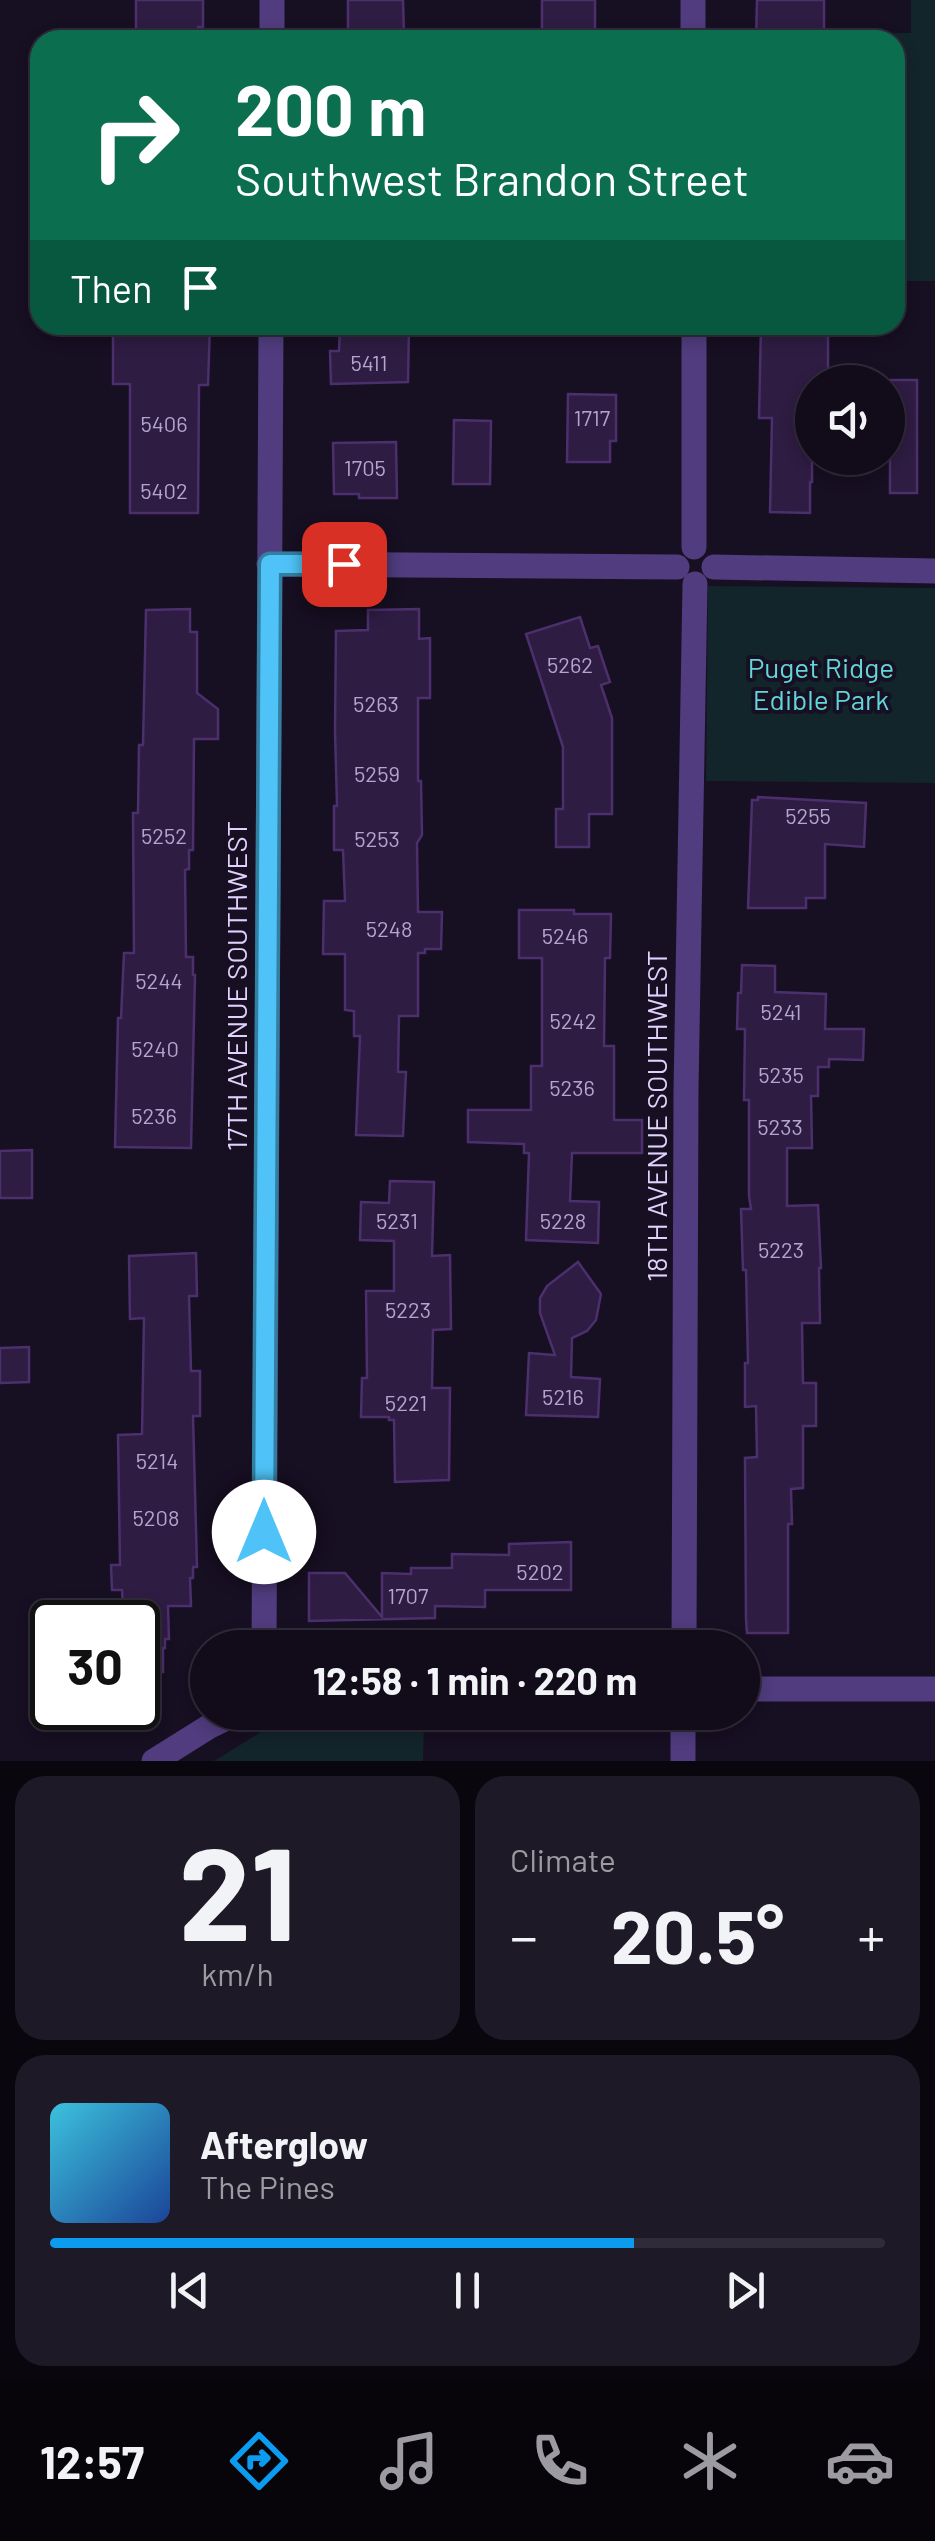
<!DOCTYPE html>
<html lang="en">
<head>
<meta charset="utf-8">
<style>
	body { margin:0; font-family:Barlow,sans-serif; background:#1e1927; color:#f1f3f6; height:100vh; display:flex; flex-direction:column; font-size:38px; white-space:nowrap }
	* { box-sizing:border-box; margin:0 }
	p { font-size:32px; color:#9c9ba2 }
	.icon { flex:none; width:55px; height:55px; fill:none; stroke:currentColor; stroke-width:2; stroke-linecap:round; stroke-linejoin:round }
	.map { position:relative; height:1761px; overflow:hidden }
	.panel { display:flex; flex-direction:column; gap:15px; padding:15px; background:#09060e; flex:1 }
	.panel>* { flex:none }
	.guide { position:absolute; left:30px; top:30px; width:875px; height:305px; border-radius:30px; box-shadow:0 5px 15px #0003,0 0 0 2px #302b39; background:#0b6e4f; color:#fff; overflow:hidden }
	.fabs { position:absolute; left:795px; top:365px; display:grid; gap:20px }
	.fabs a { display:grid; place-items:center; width:110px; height:110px; border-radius:50%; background:#110b1a; box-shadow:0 5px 15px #0003,0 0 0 2px #302b39; font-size:50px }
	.speed { position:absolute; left:30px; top:1600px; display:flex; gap:20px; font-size:50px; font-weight:700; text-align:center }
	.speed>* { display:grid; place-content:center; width:130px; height:130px; border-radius:50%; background:#110b1a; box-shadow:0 5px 15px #0003,0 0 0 2px #302b39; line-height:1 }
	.speed .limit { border:5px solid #111; border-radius:15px; background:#fff; color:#111 }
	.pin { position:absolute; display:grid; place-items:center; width:85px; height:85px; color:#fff; margin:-42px; border-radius:20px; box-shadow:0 5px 15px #0006 }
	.me { position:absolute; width:110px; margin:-55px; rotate:0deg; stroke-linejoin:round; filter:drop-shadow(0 0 8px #0008) }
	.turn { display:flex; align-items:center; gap:35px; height:210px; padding:0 40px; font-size:45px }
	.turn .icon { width:130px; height:130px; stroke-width:2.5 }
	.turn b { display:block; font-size:70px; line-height:85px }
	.then { display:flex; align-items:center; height:95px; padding:0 40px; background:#0003; gap:20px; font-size:38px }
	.big { font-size:75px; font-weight:700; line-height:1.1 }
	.panel .widget { flex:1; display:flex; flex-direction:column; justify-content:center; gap:15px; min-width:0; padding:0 35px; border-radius:30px; background:#1e1927 }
	.panel .dial { align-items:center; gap:0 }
	.dial b { font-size:130px; line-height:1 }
	.song { display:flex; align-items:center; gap:30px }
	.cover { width:120px; height:120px; border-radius:15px; background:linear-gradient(135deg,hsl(190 70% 55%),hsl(220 70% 35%)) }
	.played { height:10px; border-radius:5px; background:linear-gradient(90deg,#0b9bef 70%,#302b39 70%) }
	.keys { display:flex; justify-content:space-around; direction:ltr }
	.heat { display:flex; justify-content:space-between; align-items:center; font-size:55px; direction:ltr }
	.panel .tiles { flex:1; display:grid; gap:15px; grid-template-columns:1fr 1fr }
	.widget:last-child { grid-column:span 2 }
	.trip { position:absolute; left:190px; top:1630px; width:570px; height:100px; border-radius:50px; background:#110b1a; box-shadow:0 5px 15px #0003,0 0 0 2px #302b39; font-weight:700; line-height:100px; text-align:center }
	.menu { display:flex; height:160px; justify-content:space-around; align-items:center; background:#07040a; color:#9c9ba2 }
	.menu .icon { width:70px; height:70px }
	.menu .on { color:#0b9bef }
	.menu b { font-size:45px; color:#f1f3f6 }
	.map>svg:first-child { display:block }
	.green { fill:#12252b }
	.building { fill:#2e1c42; stroke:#4c2f6d; stroke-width:2.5 }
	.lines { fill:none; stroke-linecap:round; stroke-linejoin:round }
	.minor { stroke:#503c7e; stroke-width:25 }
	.route-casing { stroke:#337fa1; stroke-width:25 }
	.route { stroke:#4fc3f7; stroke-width:18 }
	.labels { text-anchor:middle; stroke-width:8; stroke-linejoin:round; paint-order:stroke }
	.number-label { font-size:22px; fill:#b5a4ce }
	.park-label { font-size:28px; fill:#61d7d9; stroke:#170f22 }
	.street-label { font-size:28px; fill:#e2d1fd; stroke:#170f22 }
</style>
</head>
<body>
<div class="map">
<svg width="935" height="1761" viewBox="0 0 935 1761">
	<rect width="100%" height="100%" fill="#170f22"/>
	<path class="green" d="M911 0H935V281H895V40H871V33H911Z
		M708 586 935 588V783L706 781Z
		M424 1723 423 1761H214L269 1727Z"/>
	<path class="building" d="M136 0H203V27H198V32L136 35Z
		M348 0H403L404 35H348Z
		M542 0H595V34H591V38L542 36Z
		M757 0H824V40H756Z
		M113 325H210L208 385H199L198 513H130V384H113Z
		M761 325H828V382H812V482H810V513L770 512 772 418H759Z
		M340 326H409L408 382 331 384 330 351H339Z
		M890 380H917V493H890Z
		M568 394 616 395V441H610V462H567Z
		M454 420 491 421 490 484H453Z
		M396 442 397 498H359V494H334L333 443Z
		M190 609V632H197V693L218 709V739H194L193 850H189V869L185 870 186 957H193V975H195L191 1148 115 1147 118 1018H121L124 953H134L133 813H138L139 745H143L146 610Z
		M419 609V639L430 638V698H418V781H421L422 835 417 843 418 912H442L441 949H425V953H418V1016H399L398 1072H406L403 1136 356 1135 360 1036H354V1011L345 1010V954H323L324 901H345L343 850H334V806H337L335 730 336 631 368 630V610Z
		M580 617 590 648 598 646 610 682 601 685 612 718V814H589V847H556V809H563V747L526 634Z
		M758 797 866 803 864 847 825 844V898H806V908H748L752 800H758Z
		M519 910H574V914H611L610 958H605L604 1046H614V1120H642V1153H572L570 1201 599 1202 598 1243 526 1240 529 1153H524V1144L468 1142V1110H531V1066H542V958H519Z
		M742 965 775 966V992L826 994 825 1029H864L863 1060 829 1059V1067H818V1096H811L812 1148H787V1206L818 1205 821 1268H819L820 1323H802L803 1383H816V1426H803V1488L791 1489 792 1524H788V1633H747L746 1619 745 1458 757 1457 756 1406 745 1407V1363H748L746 1270H743L741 1209H751L749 1196V1100H744L745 1029H737L738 993H741Z
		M32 1150V1198H0V1151Z
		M390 1181 434 1182 432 1256 450 1255 451 1329 433 1330 432 1388H450L449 1480 395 1482 394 1420H389V1417H361L362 1378H367L366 1291H394V1241L360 1240 361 1202 389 1203Z
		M196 1253 197 1296H189L191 1371H200V1416H193L197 1567H193V1578H190L191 1606H168L169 1639H165V1648H163V1672H138V1607H123L122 1590H112L111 1565H120L118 1435 142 1434 144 1318 130 1319 129 1256Z
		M578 1262 601 1294 596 1320 587 1331 572 1338 571 1377 600 1379 598 1417 526 1415 529 1353 555 1355 540 1313V1298L547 1286Z
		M29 1347V1382L0 1383V1348Z
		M571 1542V1590H485V1607L435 1606V1618L309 1621V1573H345L382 1617V1573L411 1574V1568H452V1554L509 1555V1544Z"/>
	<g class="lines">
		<path class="minor" d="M693 0V40
			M272 40V0
			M694 325V547
			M269 564 677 567
			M714 567 935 571
			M264 1648 271 325
			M684 1648 686 1090 695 584
			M742 1689H935
			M154 1761 210 1726 239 1712
			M683 1761V1712"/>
	</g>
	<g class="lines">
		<defs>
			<path id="route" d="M264 1532 270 564H344"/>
		</defs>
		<use href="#route" class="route-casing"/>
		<use href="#route" class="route"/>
	</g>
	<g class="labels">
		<g class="number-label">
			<text x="369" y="371">5411</text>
			<text x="592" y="426">1717</text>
			<text x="164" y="432">5406</text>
			<text x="365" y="476">1705</text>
			<text x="164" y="499">5402</text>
			<text x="570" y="673">5262</text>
			<text x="376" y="712">5263</text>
			<text x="377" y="782">5259</text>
			<text x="808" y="824">5255</text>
			<text x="164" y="844">5252</text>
			<text x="377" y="847">5253</text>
			<text x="389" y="937">5248</text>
			<text x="565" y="944">5246</text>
			<text x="159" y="989">5244</text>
			<text x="781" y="1020">5241</text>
			<text x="573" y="1029">5242</text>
			<text x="155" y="1057">5240</text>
			<text x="781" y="1083">5235</text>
			<text x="572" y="1096">5236</text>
			<text x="154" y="1124">5236</text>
			<text x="780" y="1135">5233</text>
			<text x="397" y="1229">5231</text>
			<text x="563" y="1229">5228</text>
			<text x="781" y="1258">5223</text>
			<text x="408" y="1318">5223</text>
			<text x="563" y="1405">5216</text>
			<text x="406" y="1411">5221</text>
			<text x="157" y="1469">5214</text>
			<text x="156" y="1526">5208</text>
			<text x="540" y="1580">5202</text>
			<text x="408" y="1604">1707</text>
		</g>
		<g class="park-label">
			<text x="821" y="678">Puget Ridge<tspan x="821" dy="32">Edible Park</tspan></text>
		</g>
		<g class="street-label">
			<text transform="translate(237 986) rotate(-90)" y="10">17TH AVENUE SOUTHWEST</text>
			<text transform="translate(657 1116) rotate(-90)" y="10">18TH AVENUE SOUTHWEST</text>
		</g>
	</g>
</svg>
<div class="fabs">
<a><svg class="icon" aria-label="sound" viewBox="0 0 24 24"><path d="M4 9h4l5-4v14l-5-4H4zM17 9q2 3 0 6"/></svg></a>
</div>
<div class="speed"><div class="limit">30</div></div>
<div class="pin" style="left:344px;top:564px;background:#d93025"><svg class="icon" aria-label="arrive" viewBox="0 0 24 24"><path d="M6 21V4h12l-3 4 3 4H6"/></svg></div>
<svg class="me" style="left:264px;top:1532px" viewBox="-20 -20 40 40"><circle r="19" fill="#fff"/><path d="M0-13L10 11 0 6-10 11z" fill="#4fc3f7"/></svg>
<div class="trip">12:58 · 1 min · 220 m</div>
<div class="guide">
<div class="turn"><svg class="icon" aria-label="right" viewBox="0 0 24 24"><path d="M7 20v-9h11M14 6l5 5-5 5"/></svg><div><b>200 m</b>Southwest Brandon Street</div></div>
<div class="then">Then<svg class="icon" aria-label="arrive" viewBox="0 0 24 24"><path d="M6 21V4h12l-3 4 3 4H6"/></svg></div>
</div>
</div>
<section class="panel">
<div class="tiles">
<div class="widget dial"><b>21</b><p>km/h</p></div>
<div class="widget"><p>Climate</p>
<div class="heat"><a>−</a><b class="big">20.5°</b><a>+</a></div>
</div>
<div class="widget">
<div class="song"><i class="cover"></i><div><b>Afterglow</b><p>The Pines</p></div></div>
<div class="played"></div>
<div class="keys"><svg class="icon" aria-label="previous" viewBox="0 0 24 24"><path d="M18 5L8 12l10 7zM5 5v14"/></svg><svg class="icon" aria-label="pause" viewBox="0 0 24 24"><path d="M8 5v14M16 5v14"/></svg><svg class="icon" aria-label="next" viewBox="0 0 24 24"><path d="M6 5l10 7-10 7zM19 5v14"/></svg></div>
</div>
</div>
</section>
<nav class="menu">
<b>12:57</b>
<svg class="icon on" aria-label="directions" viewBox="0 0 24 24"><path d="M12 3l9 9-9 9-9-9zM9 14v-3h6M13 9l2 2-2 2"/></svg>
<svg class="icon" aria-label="music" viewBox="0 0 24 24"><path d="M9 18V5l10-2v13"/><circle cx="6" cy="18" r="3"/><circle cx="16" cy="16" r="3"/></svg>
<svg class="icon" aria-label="phone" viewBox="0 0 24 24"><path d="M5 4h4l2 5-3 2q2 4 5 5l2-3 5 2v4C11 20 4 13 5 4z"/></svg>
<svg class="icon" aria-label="climate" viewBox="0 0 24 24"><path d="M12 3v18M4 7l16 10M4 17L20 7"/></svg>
<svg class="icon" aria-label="car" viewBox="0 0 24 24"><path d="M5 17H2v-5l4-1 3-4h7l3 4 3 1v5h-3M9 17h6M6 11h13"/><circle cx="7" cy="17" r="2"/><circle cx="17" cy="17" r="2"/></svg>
</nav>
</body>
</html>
